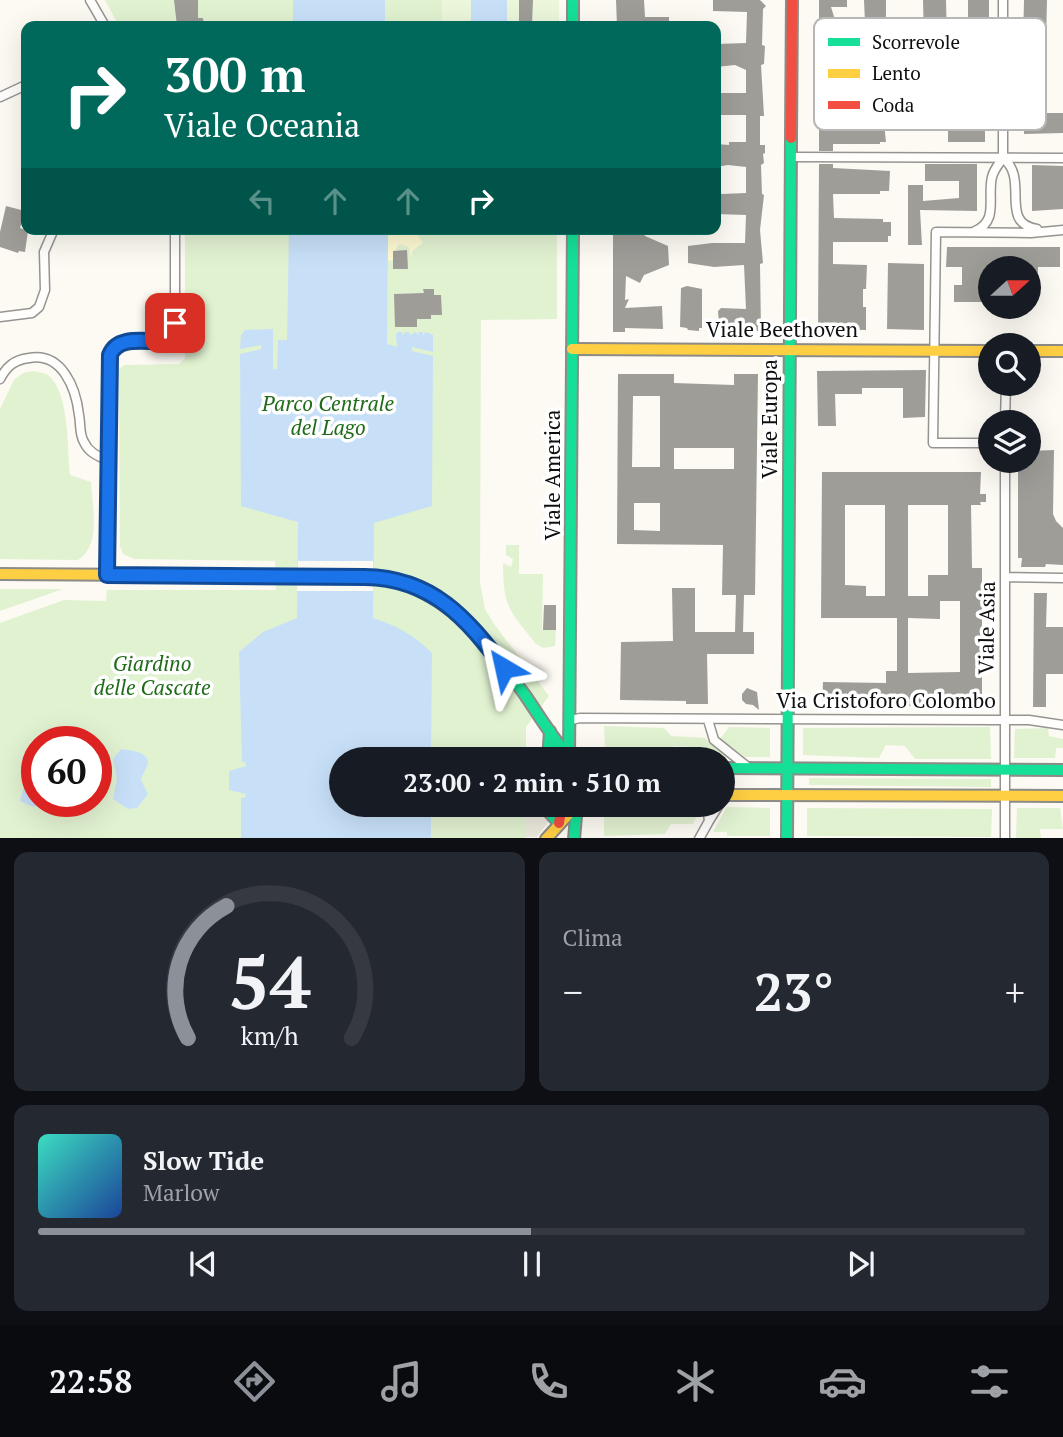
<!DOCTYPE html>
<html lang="it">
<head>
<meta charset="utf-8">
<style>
	body { margin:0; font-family:"PT Serif",serif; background:#242831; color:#f1f3f6; height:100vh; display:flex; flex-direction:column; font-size:26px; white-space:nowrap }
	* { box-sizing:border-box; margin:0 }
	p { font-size:23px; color:#9ea1a6 }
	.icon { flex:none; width:38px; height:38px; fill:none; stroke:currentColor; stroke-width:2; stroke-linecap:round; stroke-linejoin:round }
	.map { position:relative; height:838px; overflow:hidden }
	.drawer { display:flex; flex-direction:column; gap:14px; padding:14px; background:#0d0f14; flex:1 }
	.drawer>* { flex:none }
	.hud { position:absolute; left:21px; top:21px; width:700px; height:214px; border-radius:14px; box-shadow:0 7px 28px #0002; background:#00695c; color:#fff; overflow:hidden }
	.needle { width:46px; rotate:69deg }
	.fabs { position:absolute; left:978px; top:256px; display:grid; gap:14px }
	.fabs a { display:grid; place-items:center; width:63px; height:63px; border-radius:50%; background:#171b24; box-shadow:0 7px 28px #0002; font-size:35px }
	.speed { position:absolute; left:21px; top:726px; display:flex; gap:14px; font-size:35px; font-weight:700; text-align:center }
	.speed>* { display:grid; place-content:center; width:91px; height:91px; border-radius:50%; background:#171b24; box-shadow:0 7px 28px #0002; line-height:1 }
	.speed .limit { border:10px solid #d22; background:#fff; color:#111 }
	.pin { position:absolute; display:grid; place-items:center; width:60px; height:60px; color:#fff; margin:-30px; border-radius:14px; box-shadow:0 4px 10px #0006 }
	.me { position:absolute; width:77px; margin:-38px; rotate:324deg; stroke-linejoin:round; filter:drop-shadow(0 0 5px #0008) }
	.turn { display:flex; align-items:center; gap:24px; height:147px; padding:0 28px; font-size:32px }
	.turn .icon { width:91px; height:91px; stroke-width:2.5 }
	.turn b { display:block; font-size:49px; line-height:60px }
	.lanes { display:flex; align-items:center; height:66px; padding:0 28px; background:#0003; justify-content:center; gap:35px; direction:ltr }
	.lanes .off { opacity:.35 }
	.big { font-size:52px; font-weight:800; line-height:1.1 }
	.drawer .widget { flex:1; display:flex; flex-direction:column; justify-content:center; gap:10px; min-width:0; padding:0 24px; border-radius:14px; background:#242831 }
	.drawer .dial { align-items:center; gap:0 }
	.dial svg { height:182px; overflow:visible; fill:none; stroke:#363941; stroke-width:7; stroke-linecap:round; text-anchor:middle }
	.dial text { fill:#f1f3f6; stroke:none }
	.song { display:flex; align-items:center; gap:21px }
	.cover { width:84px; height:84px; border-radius:10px; background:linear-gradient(135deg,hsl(170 70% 55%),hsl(220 70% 35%)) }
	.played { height:7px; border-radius:4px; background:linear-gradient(90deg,#8c9099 50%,#363941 50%) }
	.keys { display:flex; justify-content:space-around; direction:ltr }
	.heat { display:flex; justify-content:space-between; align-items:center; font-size:38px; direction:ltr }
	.drawer .tiles { flex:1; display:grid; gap:14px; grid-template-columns:1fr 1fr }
	.widget:last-child { grid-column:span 2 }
	.trip { position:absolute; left:329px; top:747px; width:406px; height:70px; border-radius:35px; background:#171b24; box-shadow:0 7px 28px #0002; font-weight:800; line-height:70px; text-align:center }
	.tab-bar { display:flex; height:112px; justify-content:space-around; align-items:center; background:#090b0e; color:#9ea1a6 }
	.tab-bar .icon { width:49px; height:49px }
	.tab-bar .selected { color:#8c9099 }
	.tab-bar b { font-size:32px; color:#f1f3f6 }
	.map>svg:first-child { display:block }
	.green { fill:#e1f2d1; fill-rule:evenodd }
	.sand { fill:#fdf9d2 }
	.pitch { fill:#ecf6db }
	.plaza { fill:#eceadd }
	.water { fill:#c7e0f8 }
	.pier { fill:#fcfaf2 }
	.building { fill:#9f9d98; fill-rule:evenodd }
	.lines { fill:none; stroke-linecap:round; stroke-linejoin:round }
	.street-casing { stroke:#959491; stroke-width:11 }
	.fast-casing { stroke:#8c8b87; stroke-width:14 }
	.slow-casing { stroke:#8c8b87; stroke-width:14 }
	.jam-casing { stroke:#8c8b87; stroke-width:14 }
	.street { stroke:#fffefd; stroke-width:8 }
	.fast { stroke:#16e098; stroke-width:10 }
	.slow { stroke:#ffcf43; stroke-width:10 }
	.jam { stroke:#f24e42; stroke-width:10 }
	.route-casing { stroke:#114b97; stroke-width:18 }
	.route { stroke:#1a73e8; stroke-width:12 }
	.labels { text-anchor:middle; stroke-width:7; stroke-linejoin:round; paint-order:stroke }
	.street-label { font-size:21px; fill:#0e0e0e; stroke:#fff }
	.park-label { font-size:21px; font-style:italic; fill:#206b1a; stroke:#fff }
	.key { fill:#fff; stroke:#b7b7b7; stroke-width:2 }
	.key-label { font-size:19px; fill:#0e0e0e }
</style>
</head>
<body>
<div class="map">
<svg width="1063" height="839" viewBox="0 0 1063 839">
	<rect width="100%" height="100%" fill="#fcfaf2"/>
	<path class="green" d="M105 0H559V26H119Z
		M185 229H557V319L481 320 480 583 485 609 494 624 549 696 526 727V759L341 760V805H526V838H0V623L64 600 106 601 107 590H276L275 561 134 559 123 554 120 546 119 369 124 365 179 364 185 358ZM37 742H96V802H37Z
		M33 371C38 372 45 373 48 375 70 392 67 450 70 475L91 482C92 507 102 544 78 560L0 559V409L14 380 23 373Z
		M506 545H519V574H543L542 630H556L555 646 543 648 536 644C510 611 503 608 503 563L511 567 513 559 506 555Z
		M0 589H63L0 611Z
		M604 726 664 728 671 736 705 738 727 757H703L693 754 689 747 674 746V756L594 754V748H605Z
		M729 727 770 728V757H745L720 739Z
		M990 727 991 759H915L905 746 886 745 879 758 803 755V728Z
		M1048 728 1049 736 1063 739V748H1056L1055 758H1014L1015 729Z
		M809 778 991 779V787L809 785Z
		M600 806H669L670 815 698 814 693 824H671L665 834 604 836V815L594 814V807Z
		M727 807 770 808V836H727V832H713Z
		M807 808 992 809 991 837 807 836Z
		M1017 808H1060L1063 829H1040L1041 838H1016Z"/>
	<path class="sand" d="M388 229C405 229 415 227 423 243L412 251 411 259 409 247 399 244 395 251 394 260 388 261Z"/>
	<path class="pitch" d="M442 0H559V26H442Z"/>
	<path class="plaza" d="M526 805H561L537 837H526Z"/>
	<path class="water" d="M293 0H385V26H293Z
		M471 0H507V26L471 25Z
		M289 229H388L387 344 397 347 396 335 398 332H402V335L405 332H409L410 335 416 332 418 335 419 332H423V335L426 332 433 335V352L412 347V351L433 356 432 506 374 523 373 618C397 626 414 635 432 653L431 759 341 760V805H431V838H241V798L245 797 246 794 229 790V771L246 766 245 762H242L239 652 263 632 297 618 298 522 241 506 240 354 261 349V345L240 349 241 335 245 330 273 329V369H277L278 340H287Z
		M121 749C129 750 147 751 148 762 148 767 142 774 141 780L148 794 137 808 128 809 113 799 117 779 113 759Z
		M37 751V802H52L33 807 20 801 26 779 22 759 26 754Z"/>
	<path class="pier" d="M298 561H373V591H297Z"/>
	<path class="building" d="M174 0H198V18H203L204 26H177Z
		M519 0H533L532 24H519Z
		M616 0H644L645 17H669V26H617Z
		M713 0H760L766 6 763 9 762 45 765 46 764 64 761 65 764 116H760V145H765V153L763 154 764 163 761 165 762 194 764 195 760 230 763 263 760 264 761 331 723 330 719 323 718 311 721 308 746 309 744 265 714 267 688 263V246L712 243H745L746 215 716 214V191L722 194 746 193V167L728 165 716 167V144L729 145V142H746V115H719L718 93H746V70L735 65 716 67V44L746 43 747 12 713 11Z
		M819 0H847V7H831L836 23H865L864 0H886V45L870 46 868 42H837L832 49V71L885 73V78H887V93H833V121H876V123H884L886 142H880V144H833V151H819Z
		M923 0H946L947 40 924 41Z
		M968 0H989V40H968Z
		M1024 0H1047L1046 40H1023Z
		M953 57H969V100H961L962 120H985V142H948V115H923V118H911V88H953Z
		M1023 77H1045V113H1063V133L1024 134Z
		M819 164H833V168L890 171 889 191H880V194H833L834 218 883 219V222H891V236H888V242H833V264L867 265 866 289H863V307H866V330L818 329Z
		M925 164H977V211L920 210 922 245H908V185H923V201L959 198V181H925Z
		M1032 165 1063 166V209L1032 211Z
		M6 206 25 211 20 228 28 231 25 252 19 251 18 253 0 247V232Z
		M613 229H626L628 233 642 229 645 236 668 246 669 265 644 275 640 283 626 276 625 300 629 299 625 308 662 306 663 329 625 328V332H613Z
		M947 247H1060V267H1038L1037 303H1029V268H990V302H954V285H962V267H946Z
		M407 250 408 269H393V251Z
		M888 263 924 264V330L887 329Z
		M687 286 702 289V328H699V331L688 330 687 328 680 327 681 288Z
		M423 289H434V295H441L442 315H431V319H417V327H395L394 294 424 293Z
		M926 370 925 417 903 418V388H862V394H835L836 426H818L817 371Z
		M618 374H674V383L734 385V374H758L755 595H744L743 632H754V654H707L708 704H686V701L620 700 621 642 673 641 672 588H695V632H735L736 595H722L723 545 617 544ZM633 396H660V467H632ZM674 448H734V469H674ZM634 503H660V531L634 530Z
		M1054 450 1053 514 1056 521 1063 528V565L1046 564 1045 567H1021L1022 558H1018V463H1021V460H1029V451Z
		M822 472H981L980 494H986V502H980L981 505H971L972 568H982V705H960V696H939V703L918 704 919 706 822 705 823 682 886 683V671H897V618H821ZM845 505H885V596H866V586L845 585ZM908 505H948V575H928V596H908ZM940 601H960V672L908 673V618L940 619Z
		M1034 593H1047L1046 627H1063V674H1046V707H1033Z
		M544 605H556V630H543Z
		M747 688 757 692 759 710 753 705 746 704 742 700V694Z"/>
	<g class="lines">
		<defs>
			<path id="street" d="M90 0 105 26
				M1003 0V158
				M0 97 26 85
				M791 157 1063 158
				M1003 158C1030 179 998 223 1037 229
				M975 231C999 221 987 197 992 177 994 169 999 164 1003 158
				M0 317 32 313 39 307 45 290 44 252 54 229
				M0 379C7 366 14 360 29 358 62 352 76 388 79 415 81 425 79 434 84 442 89 453 98 456 109 461
				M1005 422 1006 383
				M990 443H933L936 232 1031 233 1063 230
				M107 575 110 358C120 319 166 365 175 323V229
				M1005 577 1063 578
				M571 720 580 718 993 720H1029L1063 725
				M708 720 714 740 749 768
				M707 805 709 821 719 805
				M699 839 709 821
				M1005 839V460"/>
			<path id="fast" d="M573 0V26
				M294 576C320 577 348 574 374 577 445 587 486 641 525 695 540 717 554 741 572 760
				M548 760 550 731
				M569 760 573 229
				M723 768 1063 770
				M548 805V811L559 823
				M574 839 577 805
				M787 839 791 138"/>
			<path id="slow" d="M572 349 990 351
				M1029 351H1063
				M0 574 294 576
				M723 795 1063 796
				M546 839 577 805"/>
			<path id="jam" d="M791 138 792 0
				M559 823 562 805"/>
		</defs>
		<use href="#street" class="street-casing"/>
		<use href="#fast" class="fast-casing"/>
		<use href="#slow" class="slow-casing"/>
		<use href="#jam" class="jam-casing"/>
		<use href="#street" class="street"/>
		<use href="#fast" class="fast"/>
		<use href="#slow" class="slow"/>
		<use href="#jam" class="jam"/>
	</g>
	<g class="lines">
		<defs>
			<path id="route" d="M175 323 172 334 167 341C148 343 118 334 110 355L107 575 365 577C432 578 467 618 504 668"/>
		</defs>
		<use href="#route" class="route-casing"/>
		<use href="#route" class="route"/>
	</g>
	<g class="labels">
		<g class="street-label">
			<text x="782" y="337">Viale Beethoven</text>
			<text transform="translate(770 419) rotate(-90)" y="7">Viale Europa</text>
			<text transform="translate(553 475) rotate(-90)" y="7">Viale America</text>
			<text transform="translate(987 628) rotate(-89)" y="7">Viale Asia</text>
			<text x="886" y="708">Via Cristoforo Colombo</text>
		</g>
		<g class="park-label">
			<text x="328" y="411">Parco Centrale<tspan x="328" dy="24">del Lago</tspan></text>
			<text x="152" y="671">Giardino<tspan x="152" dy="24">delle Cascate</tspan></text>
		</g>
	</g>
	<rect x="814" y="18" width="232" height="112" rx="10" class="key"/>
	<rect x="828" y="38" width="32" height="8" fill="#16e098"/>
	<rect x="828" y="69" width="32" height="9" fill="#ffcf43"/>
	<rect x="828" y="101" width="32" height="8" fill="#f24e42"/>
	<g class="key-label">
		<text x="872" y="49">Scorrevole</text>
		<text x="872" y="80">Lento</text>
		<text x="872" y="112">Coda</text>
	</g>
</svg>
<div class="fabs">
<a><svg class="needle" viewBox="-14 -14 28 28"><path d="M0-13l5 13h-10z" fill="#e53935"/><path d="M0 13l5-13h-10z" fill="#9ea1a6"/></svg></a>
<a><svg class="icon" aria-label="search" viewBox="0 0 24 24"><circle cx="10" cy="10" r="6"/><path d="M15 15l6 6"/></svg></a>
<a><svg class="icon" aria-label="layers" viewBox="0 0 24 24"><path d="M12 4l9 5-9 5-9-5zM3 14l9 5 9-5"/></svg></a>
</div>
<div class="speed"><div class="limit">60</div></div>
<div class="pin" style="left:175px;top:323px;background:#d93025"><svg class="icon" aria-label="arrive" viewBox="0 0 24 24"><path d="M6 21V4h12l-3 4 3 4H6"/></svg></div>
<svg class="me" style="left:504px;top:668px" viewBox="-20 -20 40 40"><path d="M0-17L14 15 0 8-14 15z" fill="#1a73e8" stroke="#fff" stroke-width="4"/></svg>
<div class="trip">23:00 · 2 min · 510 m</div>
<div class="hud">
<div class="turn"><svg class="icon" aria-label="right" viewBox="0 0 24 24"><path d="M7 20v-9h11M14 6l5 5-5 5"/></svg><div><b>300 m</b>Viale Oceania</div></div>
<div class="lanes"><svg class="icon off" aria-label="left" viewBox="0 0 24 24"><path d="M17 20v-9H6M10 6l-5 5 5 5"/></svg><svg class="icon off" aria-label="ahead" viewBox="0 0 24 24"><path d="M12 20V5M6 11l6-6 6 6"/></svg><svg class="icon off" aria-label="ahead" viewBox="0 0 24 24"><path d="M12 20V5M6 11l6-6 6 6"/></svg><svg class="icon" aria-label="right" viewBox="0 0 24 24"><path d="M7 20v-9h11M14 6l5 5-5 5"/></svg></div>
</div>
</div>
<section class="drawer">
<div class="tiles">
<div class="widget dial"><svg viewBox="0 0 100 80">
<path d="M14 69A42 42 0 1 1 86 69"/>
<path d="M14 69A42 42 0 0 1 31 11" stroke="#8c9099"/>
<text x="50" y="56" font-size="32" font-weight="700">54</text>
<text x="50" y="72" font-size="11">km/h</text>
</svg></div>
<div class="widget"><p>Clima</p>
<div class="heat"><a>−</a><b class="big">23°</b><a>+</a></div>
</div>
<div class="widget">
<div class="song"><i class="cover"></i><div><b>Slow Tide</b><p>Marlow</p></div></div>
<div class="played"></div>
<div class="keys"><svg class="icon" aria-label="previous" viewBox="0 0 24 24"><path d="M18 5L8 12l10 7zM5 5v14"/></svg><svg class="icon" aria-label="pause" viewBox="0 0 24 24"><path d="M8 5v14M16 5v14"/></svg><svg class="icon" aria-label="next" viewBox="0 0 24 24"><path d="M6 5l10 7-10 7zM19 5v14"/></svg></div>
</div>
</div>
</section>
<nav class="tab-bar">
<b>22:58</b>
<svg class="icon selected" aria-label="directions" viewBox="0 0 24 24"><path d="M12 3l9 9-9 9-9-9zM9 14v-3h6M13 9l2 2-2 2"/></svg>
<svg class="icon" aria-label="music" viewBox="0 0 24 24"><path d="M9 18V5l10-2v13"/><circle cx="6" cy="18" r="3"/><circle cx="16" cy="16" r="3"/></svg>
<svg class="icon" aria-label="phone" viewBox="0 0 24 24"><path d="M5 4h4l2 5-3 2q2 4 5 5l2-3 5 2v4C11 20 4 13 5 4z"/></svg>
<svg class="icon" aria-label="climate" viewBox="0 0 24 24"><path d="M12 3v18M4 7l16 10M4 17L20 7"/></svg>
<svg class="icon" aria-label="car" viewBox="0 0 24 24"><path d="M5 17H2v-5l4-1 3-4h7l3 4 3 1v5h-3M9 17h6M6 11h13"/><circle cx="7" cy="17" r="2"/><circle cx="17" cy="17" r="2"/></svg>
<svg class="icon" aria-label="filters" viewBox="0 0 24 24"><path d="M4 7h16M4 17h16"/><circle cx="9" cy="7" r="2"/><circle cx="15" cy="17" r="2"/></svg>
</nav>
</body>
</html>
